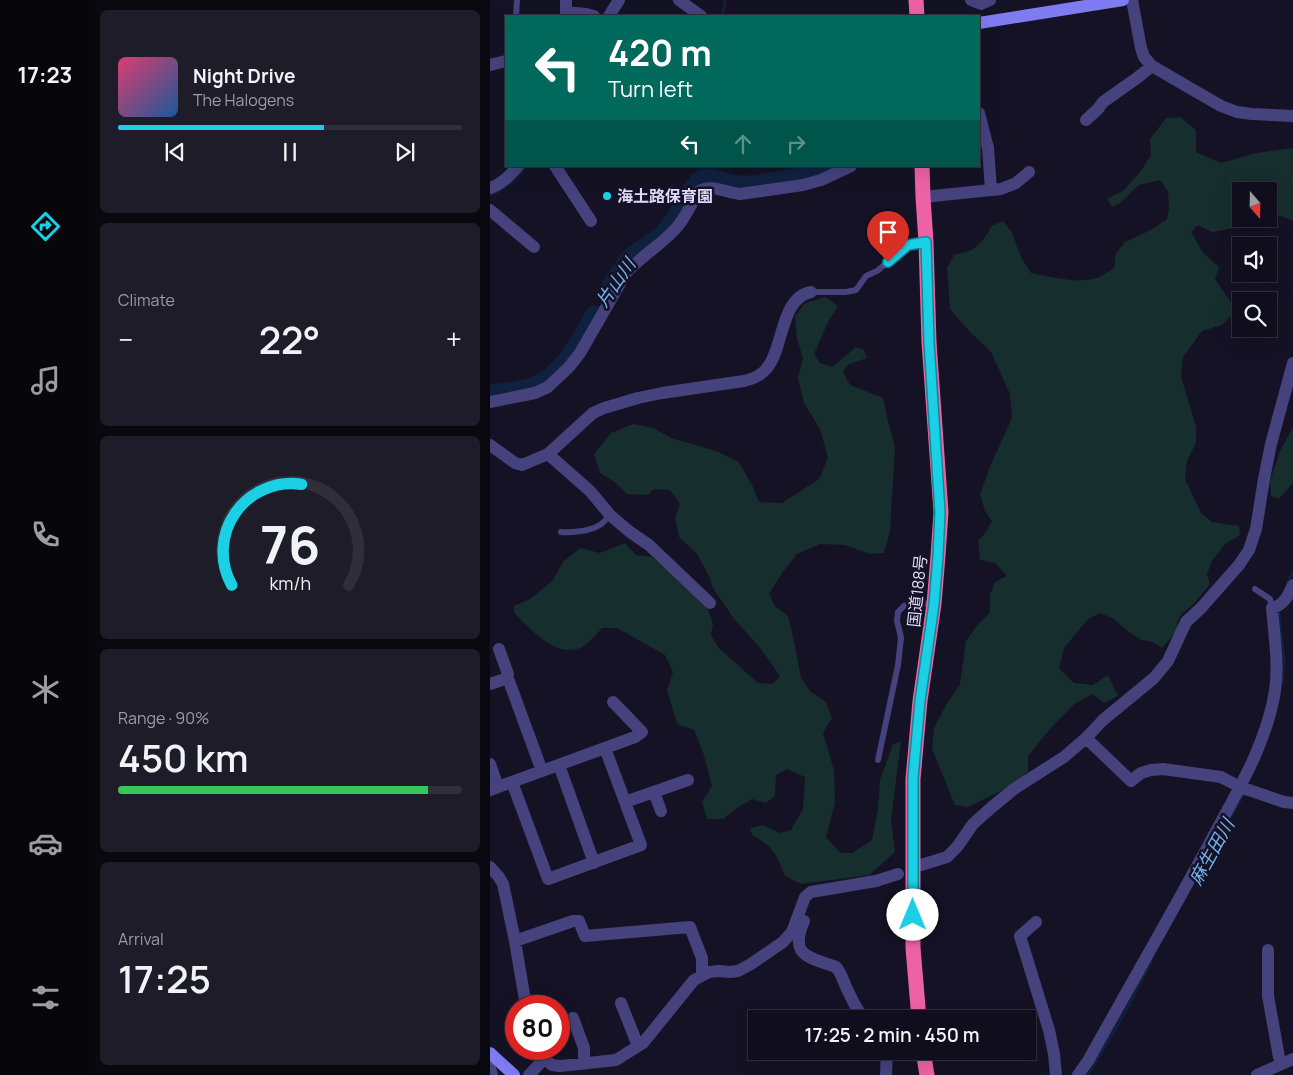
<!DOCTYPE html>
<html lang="en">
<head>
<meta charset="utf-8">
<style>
	body { margin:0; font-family:Manrope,"Noto Sans JP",sans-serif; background:#1e1c29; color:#f1f3f6; height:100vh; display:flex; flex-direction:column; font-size:19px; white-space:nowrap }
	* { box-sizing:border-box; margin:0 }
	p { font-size:16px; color:#9c9ca3 }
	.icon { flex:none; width:28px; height:28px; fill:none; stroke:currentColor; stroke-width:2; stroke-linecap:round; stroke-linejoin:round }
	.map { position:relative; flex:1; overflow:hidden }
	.drawer { display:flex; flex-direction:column; gap:10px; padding:10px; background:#09080f; width:400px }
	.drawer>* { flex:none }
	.guide { position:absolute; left:15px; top:15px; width:475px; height:152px; border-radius:0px; box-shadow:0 5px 20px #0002,0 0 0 1px #302e3b; background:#00695c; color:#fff; overflow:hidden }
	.needle { width:32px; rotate:160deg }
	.buttons { position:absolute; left:742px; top:182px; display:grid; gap:10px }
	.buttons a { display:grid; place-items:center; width:45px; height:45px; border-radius:0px; background:#100e1c; box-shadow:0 5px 20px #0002,0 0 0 1px #302e3b; font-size:25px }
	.speed { position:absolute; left:15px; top:995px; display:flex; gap:10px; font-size:25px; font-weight:700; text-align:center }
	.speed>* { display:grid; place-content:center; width:65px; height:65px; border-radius:50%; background:#100e1c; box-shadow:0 5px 20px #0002,0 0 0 1px #302e3b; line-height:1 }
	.speed .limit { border:8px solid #d22; background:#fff; color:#111 }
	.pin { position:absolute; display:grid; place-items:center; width:42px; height:42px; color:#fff; margin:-51px -21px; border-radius:50% 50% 50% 0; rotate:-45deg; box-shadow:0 0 5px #0007 }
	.pin .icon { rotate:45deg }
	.me { position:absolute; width:55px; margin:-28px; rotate:0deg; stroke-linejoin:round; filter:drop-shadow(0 0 4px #0008) }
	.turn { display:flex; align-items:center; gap:18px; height:105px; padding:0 20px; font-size:22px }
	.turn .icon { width:65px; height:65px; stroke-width:2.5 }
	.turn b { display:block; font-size:35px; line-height:42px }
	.lanes { display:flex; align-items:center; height:48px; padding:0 20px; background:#0003; justify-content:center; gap:25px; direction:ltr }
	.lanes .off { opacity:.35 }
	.big { font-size:38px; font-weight:600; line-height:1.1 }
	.drawer .tile { flex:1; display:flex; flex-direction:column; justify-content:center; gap:8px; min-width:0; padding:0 18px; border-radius:8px; background:#1e1c29 }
	.drawer .dial { align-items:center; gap:0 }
	.dial svg { height:130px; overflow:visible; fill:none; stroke:#302e3b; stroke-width:7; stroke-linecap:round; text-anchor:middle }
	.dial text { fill:#f1f3f6; stroke:none }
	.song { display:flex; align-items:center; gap:15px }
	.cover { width:60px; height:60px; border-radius:8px; background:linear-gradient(135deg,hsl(340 70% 55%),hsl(210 70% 35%)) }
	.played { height:5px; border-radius:2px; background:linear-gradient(90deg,#1bcfe5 60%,#302e3b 60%) }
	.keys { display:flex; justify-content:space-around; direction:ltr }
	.heat { display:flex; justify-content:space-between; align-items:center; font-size:28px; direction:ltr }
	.charge { height:8px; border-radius:4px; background:linear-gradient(90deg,#34c759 90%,#302e3b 0) }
	.trip { position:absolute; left:258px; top:1010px; width:288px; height:50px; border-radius:0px; background:#100e1c; box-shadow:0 5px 20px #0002,0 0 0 1px #302e3b; font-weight:600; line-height:50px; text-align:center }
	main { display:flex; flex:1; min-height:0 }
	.tabs { display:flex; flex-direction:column; width:90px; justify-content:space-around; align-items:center; background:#06060b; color:#9c9ca3 }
	.tabs .icon { width:35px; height:35px }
	.tabs .current { color:#1bcfe5 }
	.tabs b { font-size:22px; color:#f1f3f6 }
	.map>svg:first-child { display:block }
	.green { fill:#162e2d }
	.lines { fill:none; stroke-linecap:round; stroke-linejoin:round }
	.stream { stroke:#10213f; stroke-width:3 }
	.river { stroke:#10213f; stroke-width:19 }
	.lane { stroke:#45427e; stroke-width:6 }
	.street { stroke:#45427e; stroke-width:12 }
	.secondary { stroke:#7f7bf0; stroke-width:12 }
	.highway { stroke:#ed62a4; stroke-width:15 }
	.route-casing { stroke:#128795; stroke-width:12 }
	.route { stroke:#1bcfe5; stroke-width:9 }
	.poi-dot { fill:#1bcfe5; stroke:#151225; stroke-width:2 }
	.labels { text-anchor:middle; stroke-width:5; stroke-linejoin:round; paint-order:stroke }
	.poi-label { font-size:16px; font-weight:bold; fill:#dedafb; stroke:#151225; text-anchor:start }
	.street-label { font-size:16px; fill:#dedafb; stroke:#151225 }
	.water-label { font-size:18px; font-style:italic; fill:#73b5ef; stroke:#151225 }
</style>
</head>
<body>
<main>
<nav class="tabs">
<b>17:23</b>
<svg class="icon current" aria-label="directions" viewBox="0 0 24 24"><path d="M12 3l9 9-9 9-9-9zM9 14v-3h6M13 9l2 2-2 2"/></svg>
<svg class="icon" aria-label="music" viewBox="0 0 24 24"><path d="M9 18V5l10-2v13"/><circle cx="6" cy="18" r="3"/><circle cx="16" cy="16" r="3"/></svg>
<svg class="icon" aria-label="phone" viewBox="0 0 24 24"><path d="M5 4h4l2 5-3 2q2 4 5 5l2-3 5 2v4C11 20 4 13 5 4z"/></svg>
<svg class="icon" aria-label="climate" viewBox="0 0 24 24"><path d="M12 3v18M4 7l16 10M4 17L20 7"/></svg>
<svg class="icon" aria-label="car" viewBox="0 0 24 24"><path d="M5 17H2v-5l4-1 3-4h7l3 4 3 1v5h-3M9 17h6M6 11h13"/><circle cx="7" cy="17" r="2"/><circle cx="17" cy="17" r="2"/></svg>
<svg class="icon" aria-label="filters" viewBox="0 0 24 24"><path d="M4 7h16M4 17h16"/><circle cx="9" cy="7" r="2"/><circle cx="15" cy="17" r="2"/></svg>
</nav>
<section class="drawer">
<div class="tile">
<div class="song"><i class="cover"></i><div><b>Night Drive</b><p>The Halogens</p></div></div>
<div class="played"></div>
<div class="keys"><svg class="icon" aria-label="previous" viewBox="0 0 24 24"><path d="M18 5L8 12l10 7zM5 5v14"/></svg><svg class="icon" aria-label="pause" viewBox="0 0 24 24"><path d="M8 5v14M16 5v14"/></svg><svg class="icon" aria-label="next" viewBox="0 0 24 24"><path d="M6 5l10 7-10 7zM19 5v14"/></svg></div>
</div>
<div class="tile"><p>Climate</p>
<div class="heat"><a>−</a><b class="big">22°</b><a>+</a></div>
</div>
<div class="tile dial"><svg viewBox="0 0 100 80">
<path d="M14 69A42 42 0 1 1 86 69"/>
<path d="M14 69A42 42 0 0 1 57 7" stroke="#1bcfe5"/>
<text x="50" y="56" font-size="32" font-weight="700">76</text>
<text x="50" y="72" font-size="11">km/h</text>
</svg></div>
<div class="tile"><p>Range · 90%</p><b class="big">450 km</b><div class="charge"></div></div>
<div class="tile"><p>Arrival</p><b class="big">17:25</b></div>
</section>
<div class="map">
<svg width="803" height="1075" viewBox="0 0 803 1075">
	<rect width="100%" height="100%" fill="#151225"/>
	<path class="green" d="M690 117 706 130V152L731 163 766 153 803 148V221L788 215 779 216V191H751V219H770L761 225 722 232 708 225 701 232 713 253 729 267 725 279 742 304 744 313 732 325 712 331 693 357 691 377 706 426V443L697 461 695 479 711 513 722 522 749 526 750 535 735 544 722 561 717 574 720 584 701 607 692 613 687 622 688 630 672 648 662 642 652 640 640 633 624 619 610 613 598 619 574 648 569 668 584 683 603 685 618 675 628 696 614 703 603 694 584 704 560 729 538 756V772L517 788 478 807 465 805 442 749 444 728 456 705 470 684 476 641 488 624 500 613V594L505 582 517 576 505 563 490 560 488 541 496 532 502 521 495 511 490 494 501 464 522 418 520 394 501 352 480 332 460 309 457 268 464 255 482 250 493 240 502 226 513 221 521 231 532 259 541 273C560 277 588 284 607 278 613 276 619 271 624 268L626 253 635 242 661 230 677 219 679 208 678 191 670 180 649 185 630 203 622 207 617 199 634 190 650 172 661 155 660 139 676 118Z
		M335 297 348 306 338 322 324 354 330 363 342 367 366 347 374 350 377 358 359 364 353 372 360 385 393 398 398 421 405 447 400 531 394 553 380 554 355 545 330 544 307 554 292 573 279 594 285 606 298 616 304 641 311 678 321 692 336 702 342 718 333 733 344 770 345 803 336 837 350 853H362L382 840 388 808 390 780 403 744 411 741 401 820 405 852 379 875 311 884 295 876C286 854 284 847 262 835L260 828 273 825 290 833 301 830 313 809 315 777 297 769 286 775 285 796 276 803 262 799 247 808 233 819H217L212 802 222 786 213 752 204 730 187 724 177 690 183 672 175 655 127 628H112C107 634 101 640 95 645 69 663 41 629 24 613V606L40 599 62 581 73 562 90 548 110 553 135 543 146 555 162 557 200 589 217 606 223 624 221 635 229 648 268 683 283 684 290 676 271 649 244 619 223 588 219 576 207 554 189 537 185 518 190 504 180 490 164 489 158 495 137 494 126 483 110 473 104 454 121 433 143 424 163 428 181 438 226 451 249 462 262 485 269 502 292 503 329 479 338 458 330 429 314 403 308 378 313 358 307 339 305 316 314 304Z
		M803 427V483L789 499 781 496 780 481 790 451Z"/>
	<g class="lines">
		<path class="stream" d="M233 16 235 0
			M0 195C16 189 26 179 36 166
			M797 584 803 571
			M789 613 794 659 792 684
			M734 830 755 791
			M598 1075 634 1014 662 960"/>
		<path class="river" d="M121 287 130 272 140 258 171 236 184 221 201 191 210 180 218 178 248 185H262L310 177 341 166
			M0 394C14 392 29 391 42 387 71 379 90 340 105 315"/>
		<path class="lane" d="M26 16 27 0
			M321 292H356L366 290 376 276 387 271 418 245 435 242
			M71 532C80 533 100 531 108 526 113 524 116 519 120 515
			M765 589 780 599 782 608
			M388 760 408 665 411 638 409 629 407 621 408 612 414 606 426 603 444 604"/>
		<path class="street" d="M76 0V12L96 14 104 16
			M189 0 211 16
			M481 0 491 4 500 0
			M642 0 651 48 654 57 662 66 731 106 747 112 762 114 803 116
			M119 16 129 0
			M0 65 16 61
			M489 113 498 148 501 190
			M596 120 608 109 613 102 647 78 662 66
			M65 166 101 221
			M0 188C12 184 19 176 28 166
			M433 197 511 189 526 183 539 172
			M0 210 44 247
			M0 402 45 393 58 387 79 367 90 353 136 273C152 255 173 244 188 226 196 216 202 203 208 192 220 183 237 193 250 194L313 185 331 180 361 166
			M0 445 3 447 25 463 32 465 58 454 103 413 114 408 148 398 172 393 254 381C263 379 271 376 277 368 294 348 290 298 321 292
			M58 454 100 491 120 515 140 532 159 545 220 603
			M9 649 18 674 17 680
			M0 684 15 679 19 681 52 771
			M596 738 641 781 651 773 661 770 673 769 731 777 750 787 794 802 803 803
			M0 764 8 787
			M69 765 104 863
			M22 782 58 879 151 845 115 748
			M0 790 145 737 152 732 123 702
			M164 792 171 811
			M135 802 198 780
			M431 865 457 857 467 847 483 824 502 807 524 789 574 757 596 738 613 720 664 678 678 661 696 622 711 608 749 565 759 550 766 529 774 479 781 444 803 363
			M0 867 9 877 13 884 25 941 36 1006
			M314 921C299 956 318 957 346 967 352 974 353 981 357 989 362 1000 367 1010 374 1019
			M546 922 530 936 559 1030 564 1054 566 1075
			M25 941 83 921H89L95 936 200 927 212 958V975
			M778 950V996L789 1057 792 1064
			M131 1003 148 1046
			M83 1018 94 1048V1064
			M54 1059 62 1065 70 1066 126 1060 153 1043 204 980 219 972 229 971 240 972 248 971 261 964 293 942 302 932 315 897 321 892 386 881 408 874
			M0 1068 2 1075
			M39 1075 54 1059 58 1049
			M396 1075 397 1051
			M588 1075 598 1061C638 989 679 918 718 846 744 797 776 747 785 691 789 663 784 635 782 608 794 605 798 596 803 585
			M767 1075 803 1059"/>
		<path class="secondary" d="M489 23 633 0
			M0 1053 24 1075"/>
		<path class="highway" d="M426 0 427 16
			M429 1019 423 948V779L430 701 444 604 448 556 451 512 439 342 436 242 433 197 432 166
			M433 1051 437 1075"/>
	</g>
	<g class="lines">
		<defs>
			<path id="route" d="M398 262 418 245 436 242 439 342 450 512 448 556 444 604 430 701 423 778V915"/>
		</defs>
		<use href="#route" class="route-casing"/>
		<use href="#route" class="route"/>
	</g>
	<circle class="poi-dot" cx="117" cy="196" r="5"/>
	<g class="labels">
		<g class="poi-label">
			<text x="127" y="202">海土路保育園</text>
		</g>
		<g class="street-label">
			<text transform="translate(427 591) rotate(-84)" y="6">国道188号</text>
		</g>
		<g class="water-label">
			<text transform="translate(126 283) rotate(-55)" y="6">片山川</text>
			<text transform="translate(722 852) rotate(-61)" y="6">麻生田川</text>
		</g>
	</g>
</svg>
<div class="buttons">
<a><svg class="needle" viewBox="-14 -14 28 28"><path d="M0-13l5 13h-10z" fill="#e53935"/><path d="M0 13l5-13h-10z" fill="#9c9ca3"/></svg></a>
<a><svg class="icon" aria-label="sound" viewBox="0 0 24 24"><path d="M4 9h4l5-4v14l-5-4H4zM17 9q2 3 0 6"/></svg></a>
<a><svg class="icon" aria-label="search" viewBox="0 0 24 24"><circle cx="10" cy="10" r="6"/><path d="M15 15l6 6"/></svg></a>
</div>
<div class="speed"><div class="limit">80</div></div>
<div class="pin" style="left:398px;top:262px;background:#d93025"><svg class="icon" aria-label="arrive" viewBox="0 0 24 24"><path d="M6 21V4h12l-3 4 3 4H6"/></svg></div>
<svg class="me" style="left:423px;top:915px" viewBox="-20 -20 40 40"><circle r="19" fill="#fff"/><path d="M0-13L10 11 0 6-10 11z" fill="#1bcfe5"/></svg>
<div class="trip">17:25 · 2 min · 450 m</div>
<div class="guide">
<div class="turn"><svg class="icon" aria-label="left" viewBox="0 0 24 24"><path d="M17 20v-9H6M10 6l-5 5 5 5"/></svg><div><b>420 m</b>Turn left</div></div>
<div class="lanes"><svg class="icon" aria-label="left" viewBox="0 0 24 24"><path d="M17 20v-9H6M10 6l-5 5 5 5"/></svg><svg class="icon off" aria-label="ahead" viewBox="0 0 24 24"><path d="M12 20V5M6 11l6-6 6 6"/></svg><svg class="icon off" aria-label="right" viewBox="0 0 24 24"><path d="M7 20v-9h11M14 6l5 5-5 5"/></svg></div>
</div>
</div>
</main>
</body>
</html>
